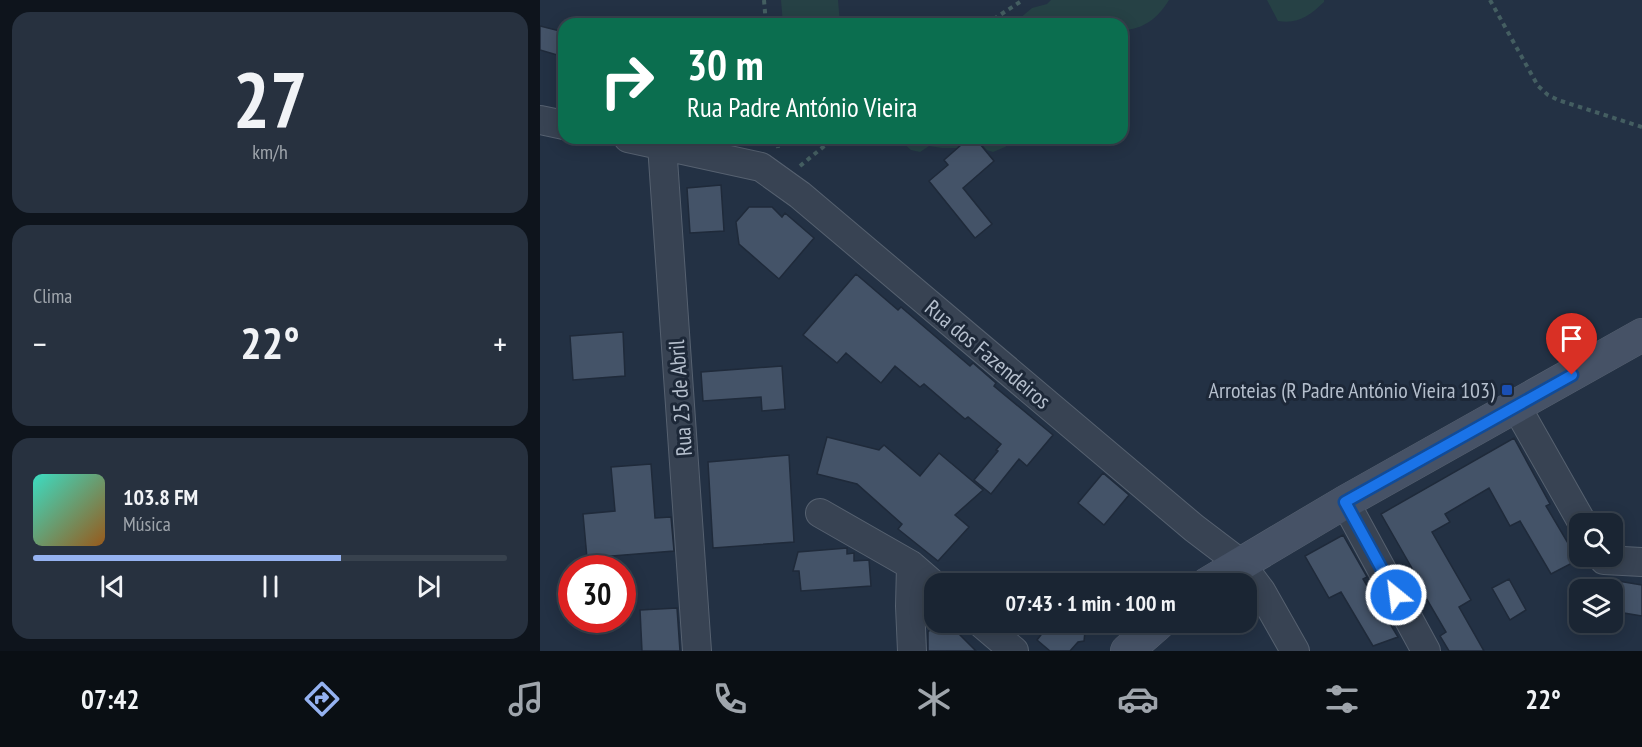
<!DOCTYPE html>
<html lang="pt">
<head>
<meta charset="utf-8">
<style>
	body { margin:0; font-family:"PT Sans Narrow",sans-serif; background:#27313f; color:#f1f3f6; height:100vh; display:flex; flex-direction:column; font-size:22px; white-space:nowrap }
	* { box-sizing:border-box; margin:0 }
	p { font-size:20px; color:#9fa5ac }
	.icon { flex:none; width:33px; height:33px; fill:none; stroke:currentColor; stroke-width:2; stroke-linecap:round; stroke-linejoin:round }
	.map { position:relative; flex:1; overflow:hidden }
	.details { display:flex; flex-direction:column; gap:12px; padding:12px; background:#0e141c; width:540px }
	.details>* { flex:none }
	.top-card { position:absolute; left:18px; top:18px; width:570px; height:126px; border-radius:18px; box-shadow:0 3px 15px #0003,0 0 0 2px #38424e; background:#0b6e4f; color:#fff; overflow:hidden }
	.controls { position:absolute; left:1029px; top:513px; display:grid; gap:12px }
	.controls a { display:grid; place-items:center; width:54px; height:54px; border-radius:12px; background:#1a2533; box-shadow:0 3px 15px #0003,0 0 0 2px #38424e; font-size:30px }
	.speed { position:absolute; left:18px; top:555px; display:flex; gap:12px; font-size:30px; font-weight:700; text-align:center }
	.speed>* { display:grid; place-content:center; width:78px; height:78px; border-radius:50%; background:#1a2533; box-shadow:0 3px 15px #0003,0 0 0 2px #38424e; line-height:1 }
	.speed .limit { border:9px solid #d22; background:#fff; color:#111 }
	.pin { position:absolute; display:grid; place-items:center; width:51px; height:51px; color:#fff; margin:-62px -26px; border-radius:50% 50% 50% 0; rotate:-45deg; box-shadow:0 0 6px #0007 }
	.pin .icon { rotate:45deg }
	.me { position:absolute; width:66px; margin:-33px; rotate:331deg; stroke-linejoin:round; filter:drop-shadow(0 0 4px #0008) }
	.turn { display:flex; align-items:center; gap:21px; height:126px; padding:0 30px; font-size:27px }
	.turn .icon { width:78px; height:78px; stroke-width:2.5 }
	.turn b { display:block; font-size:42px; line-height:51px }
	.big { font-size:45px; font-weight:700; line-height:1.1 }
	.details .tile { flex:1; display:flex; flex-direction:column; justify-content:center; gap:9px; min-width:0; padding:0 21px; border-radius:18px; background:#27313f }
	.details .dial { align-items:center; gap:0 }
	.dial b { font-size:78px; line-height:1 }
	.song { display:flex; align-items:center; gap:18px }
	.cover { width:72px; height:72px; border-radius:9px; background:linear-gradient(135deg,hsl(170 70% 55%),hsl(30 70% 35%)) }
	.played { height:6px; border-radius:3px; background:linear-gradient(90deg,#95b2f1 65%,#38424e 65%) }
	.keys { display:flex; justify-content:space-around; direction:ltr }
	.heat { display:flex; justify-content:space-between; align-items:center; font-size:33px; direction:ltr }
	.trip { position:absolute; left:384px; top:573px; width:333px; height:60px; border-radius:18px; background:#1a2533; box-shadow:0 3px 15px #0003,0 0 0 2px #38424e; font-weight:700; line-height:60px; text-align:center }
	.menu { display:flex; height:96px; justify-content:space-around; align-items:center; background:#0a0f14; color:#9fa5ac }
	.menu .icon { width:42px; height:42px }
	.menu .selected { color:#95b2f1 }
	.menu b { font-size:27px; color:#f1f3f6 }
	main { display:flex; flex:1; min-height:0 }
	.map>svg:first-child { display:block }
	.green { fill:#264145 }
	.building { fill:#445368; stroke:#1f2a3a; stroke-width:1.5 }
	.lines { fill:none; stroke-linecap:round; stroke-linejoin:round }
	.street-casing { stroke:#566170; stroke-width:30 }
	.secondary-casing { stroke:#566170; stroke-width:34 }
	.path { stroke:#445e61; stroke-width:4; stroke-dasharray:4.5 4.5; stroke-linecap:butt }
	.street { stroke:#384353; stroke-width:28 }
	.secondary { stroke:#465266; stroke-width:33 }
	.route-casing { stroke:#114b97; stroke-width:15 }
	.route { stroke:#1a73e8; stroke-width:10 }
	.transit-dot { fill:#1a4fb4; stroke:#1d2838; stroke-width:2 }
	.labels { text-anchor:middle; stroke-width:6; stroke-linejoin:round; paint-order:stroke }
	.street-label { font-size:22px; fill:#b5bfcd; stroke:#1d2838 }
	.poi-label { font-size:22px; fill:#b5bfcd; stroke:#1d2838; text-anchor:end }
</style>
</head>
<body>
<main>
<section class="details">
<div class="tile dial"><b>27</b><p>km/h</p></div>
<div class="tile"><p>Clima</p>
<div class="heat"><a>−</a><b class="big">22°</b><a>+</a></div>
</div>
<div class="tile">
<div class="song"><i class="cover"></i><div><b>103.8 FM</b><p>Música</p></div></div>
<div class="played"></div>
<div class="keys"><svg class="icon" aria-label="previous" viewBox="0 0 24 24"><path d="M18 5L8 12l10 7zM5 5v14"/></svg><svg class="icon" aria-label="pause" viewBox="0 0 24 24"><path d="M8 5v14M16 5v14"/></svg><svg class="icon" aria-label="next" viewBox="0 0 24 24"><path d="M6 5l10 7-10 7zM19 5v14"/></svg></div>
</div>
</section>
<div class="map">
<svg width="1102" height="651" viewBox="0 0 1102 651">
	<rect width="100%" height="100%" fill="#233144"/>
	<path class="green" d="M241 0H298L300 24H243Z
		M511 0H629C618 18 603 30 582 30V24H473L492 8 507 4Z
		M727 0H784V2C769 16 759 24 738 21Z
		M343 138H426L417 148H402L389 146 380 152 371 150 363 143 360 145 349 143Z
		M436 138H477L465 147 453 152 447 150Z"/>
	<path class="building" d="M0 26 24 32V57L0 50Z
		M429 138H435L454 161 423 188 452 224 435 238 389 181 408 165 404 160Z
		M181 185 184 231 150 233 147 188Z
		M209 207H232L242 217 245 213 274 238 239 279 199 244 196 222Z
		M316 274 358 310 361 307 430 366 433 363 456 383 454 386 513 435 487 466 479 459 451 494 434 480 458 451 456 450 461 444 428 417 425 419 384 384 380 387 355 366 341 383 306 353 297 363 263 335Z
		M83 332 85 376 33 380 30 336Z
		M242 366 245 409 222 411 221 397 163 401 161 372Z
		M287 437 339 450 344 445 380 476 399 453 443 490 415 515 429 527 398 561 358 529 362 524 317 484 277 474Z
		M974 438 1010 504 1006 506 1038 560 1011 574 980 521 970 526 949 488 905 514 910 522 892 532 931 600 919 607 944 651H909L900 636 906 632 875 579 877 577 841 514Z
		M249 455 254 542 173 548 168 462Z
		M111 464 115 518 131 517 134 551 47 558 43 514 75 511 71 467Z
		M563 473 589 495 564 525 538 503Z
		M803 535 827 577 823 579 858 637 833 646 801 592 789 598 765 556Z
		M307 548V554L314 553V561L329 560 331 586 261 591 259 571H253L258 552Z
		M969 579 986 610 970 620 952 588Z
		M1072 580 1102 585V616L1072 611Z
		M137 608 140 651H102L100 610Z
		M397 622H407L436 651H388V632Z
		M511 622H546L544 641 538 642 530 651H510L497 640Z"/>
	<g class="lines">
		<defs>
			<path id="street" d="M0 120 24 125
				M88 138 221 167 260 195 654 528 700 563 721 591 755 651
				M122 145 157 651
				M976 406 1043 524
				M805 502 886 651
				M280 513 371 565 370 606 372 651
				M1062 556 1064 560 1102 562
				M371 565 394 585
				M440 622 474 651"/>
			<path id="secondary" d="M667 584 805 502 1102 335
				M587 651 620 622"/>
		</defs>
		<use href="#street" class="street-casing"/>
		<use href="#secondary" class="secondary-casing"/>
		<path class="path" d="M224 0 226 24
			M950 0 998 86 1008 95 1018 100 1102 127
			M446 24 483 0
			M237 138 238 148
			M260 166 294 138"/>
		<use href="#street" class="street"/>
		<use href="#secondary" class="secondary"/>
	</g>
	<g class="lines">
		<defs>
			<path id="route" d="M856 595 805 502 1032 375"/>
		</defs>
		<use href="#route" class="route-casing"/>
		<use href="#route" class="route"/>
	</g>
	<rect class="transit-dot" x="961" y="384" width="12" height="12" rx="3"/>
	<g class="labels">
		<g class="street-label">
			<text transform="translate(448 354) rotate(40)" y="8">Rua dos Fazendeiros</text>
			<text transform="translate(140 398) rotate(-94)" y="8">Rua 25 de Abril</text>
		</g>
		<g class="poi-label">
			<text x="955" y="398">Arroteias (R Padre António Vieira 103)</text>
		</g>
	</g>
</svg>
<div class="controls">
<a><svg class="icon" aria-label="search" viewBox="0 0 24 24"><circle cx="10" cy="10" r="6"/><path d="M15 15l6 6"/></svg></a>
<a><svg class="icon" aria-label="layers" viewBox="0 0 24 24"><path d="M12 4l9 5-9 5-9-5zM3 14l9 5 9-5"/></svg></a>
</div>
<div class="speed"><div class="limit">30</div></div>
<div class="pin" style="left:1032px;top:375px;background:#d93025"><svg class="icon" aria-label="arrive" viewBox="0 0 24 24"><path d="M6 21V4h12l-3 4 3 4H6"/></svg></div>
<svg class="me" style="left:856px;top:595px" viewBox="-20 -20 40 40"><circle r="17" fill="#1a73e8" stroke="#fff" stroke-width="3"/><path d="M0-11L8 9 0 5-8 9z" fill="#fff"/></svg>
<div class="trip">07:43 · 1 min · 100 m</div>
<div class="top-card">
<div class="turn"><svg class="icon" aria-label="right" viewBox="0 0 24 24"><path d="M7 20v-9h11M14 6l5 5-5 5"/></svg><div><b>30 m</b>Rua Padre António Vieira</div></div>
</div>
</div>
</main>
<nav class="menu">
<b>07:42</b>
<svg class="icon selected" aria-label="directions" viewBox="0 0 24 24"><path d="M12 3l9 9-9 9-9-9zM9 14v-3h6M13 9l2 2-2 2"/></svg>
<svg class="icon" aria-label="music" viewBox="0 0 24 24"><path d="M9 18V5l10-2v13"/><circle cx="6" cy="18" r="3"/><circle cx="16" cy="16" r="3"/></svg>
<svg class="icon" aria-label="phone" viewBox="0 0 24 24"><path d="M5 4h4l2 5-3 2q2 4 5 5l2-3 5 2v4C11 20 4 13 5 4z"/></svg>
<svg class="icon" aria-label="climate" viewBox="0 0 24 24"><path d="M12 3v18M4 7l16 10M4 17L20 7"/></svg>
<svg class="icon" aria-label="car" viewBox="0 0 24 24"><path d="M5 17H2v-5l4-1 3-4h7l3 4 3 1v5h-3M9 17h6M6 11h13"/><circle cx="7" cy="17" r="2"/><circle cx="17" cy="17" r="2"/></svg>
<svg class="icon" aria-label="filters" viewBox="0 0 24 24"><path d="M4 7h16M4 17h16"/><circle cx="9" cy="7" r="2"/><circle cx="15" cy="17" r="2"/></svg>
<b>22°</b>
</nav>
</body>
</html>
